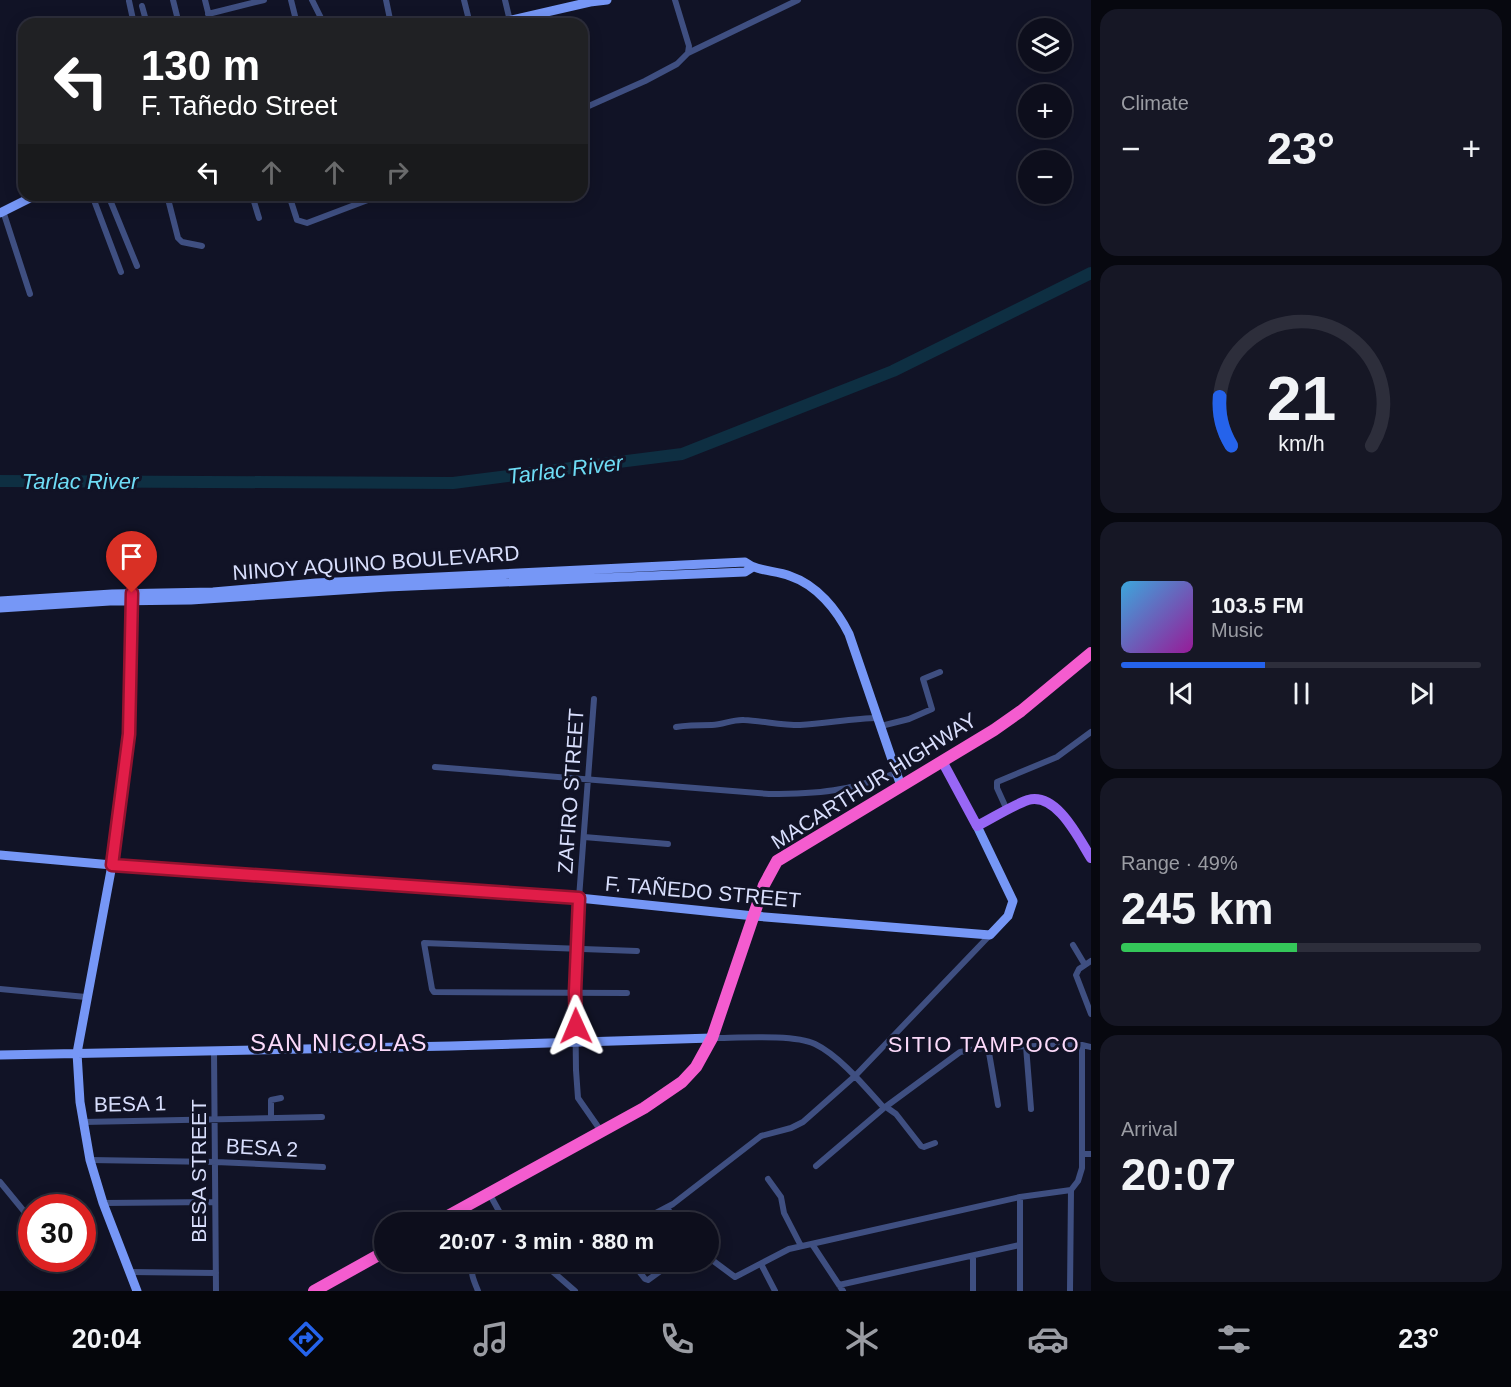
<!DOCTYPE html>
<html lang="en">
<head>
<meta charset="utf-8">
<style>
	body { margin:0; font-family:Arial,sans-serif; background:#161725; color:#f1f3f6; height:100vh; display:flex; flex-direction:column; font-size:22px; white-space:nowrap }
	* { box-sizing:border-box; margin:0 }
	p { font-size:20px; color:#9a9ca3 }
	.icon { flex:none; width:33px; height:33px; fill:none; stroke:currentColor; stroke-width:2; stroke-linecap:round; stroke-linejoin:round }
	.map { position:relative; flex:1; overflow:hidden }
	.details { display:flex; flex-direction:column; gap:9px; padding:9px; background:#07080f; width:420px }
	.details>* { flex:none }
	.banner { position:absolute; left:18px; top:18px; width:570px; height:183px; border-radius:18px; box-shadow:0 3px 15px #0003,0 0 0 2px #2d2e3b; background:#202124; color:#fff; overflow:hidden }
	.buttons { position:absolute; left:1018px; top:18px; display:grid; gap:12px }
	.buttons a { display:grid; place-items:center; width:54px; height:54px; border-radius:50%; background:#0d0e1c; box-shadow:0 3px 15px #0003,0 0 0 2px #2d2e3b; font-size:30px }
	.speed { position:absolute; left:18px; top:1194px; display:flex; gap:12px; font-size:30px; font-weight:700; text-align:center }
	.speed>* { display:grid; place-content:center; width:78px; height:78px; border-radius:50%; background:#0d0e1c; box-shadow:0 3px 15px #0003,0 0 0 2px #2d2e3b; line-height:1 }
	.speed .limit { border:9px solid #d22; background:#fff; color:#111 }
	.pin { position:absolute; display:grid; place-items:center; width:51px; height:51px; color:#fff; margin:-62px -26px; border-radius:50% 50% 50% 0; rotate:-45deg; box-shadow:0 0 6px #0007 }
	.pin .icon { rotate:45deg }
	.me { position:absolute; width:66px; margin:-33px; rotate:359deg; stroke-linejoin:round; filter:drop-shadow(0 0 4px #0008) }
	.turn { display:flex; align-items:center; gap:21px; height:126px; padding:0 24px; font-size:27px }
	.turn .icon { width:78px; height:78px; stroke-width:2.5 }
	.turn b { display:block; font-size:42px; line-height:51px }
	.lanes { display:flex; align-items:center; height:57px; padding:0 24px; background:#0003; justify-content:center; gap:30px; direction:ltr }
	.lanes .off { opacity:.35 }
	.big { font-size:45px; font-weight:700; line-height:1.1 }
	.details .widget { flex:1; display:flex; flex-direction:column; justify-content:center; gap:9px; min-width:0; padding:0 21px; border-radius:18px; background:#161725 }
	.details .dial { align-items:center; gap:0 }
	.dial svg { height:156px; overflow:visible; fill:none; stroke:#2d2e3b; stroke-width:7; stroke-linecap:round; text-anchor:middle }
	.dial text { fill:#f1f3f6; stroke:none }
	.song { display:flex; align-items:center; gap:18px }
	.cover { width:72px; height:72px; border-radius:9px; background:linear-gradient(135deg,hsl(200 70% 55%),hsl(300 70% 35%)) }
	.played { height:6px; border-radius:3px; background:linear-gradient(90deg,#2563eb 40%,#2d2e3b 40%) }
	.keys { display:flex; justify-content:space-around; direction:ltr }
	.heat { display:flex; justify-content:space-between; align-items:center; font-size:33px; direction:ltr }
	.charge { height:9px; border-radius:4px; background:linear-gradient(90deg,#34c759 49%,#2d2e3b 0) }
	.trip { position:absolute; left:374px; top:1212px; width:345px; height:60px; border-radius:30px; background:#0d0e1c; box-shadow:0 3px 15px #0003,0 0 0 2px #2d2e3b; font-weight:700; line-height:60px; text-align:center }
	.tabs { display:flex; height:96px; justify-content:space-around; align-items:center; background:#05060b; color:#9a9ca3 }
	.tabs .icon { width:42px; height:42px }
	.tabs .current { color:#2563eb }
	.tabs b { font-size:27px; color:#f1f3f6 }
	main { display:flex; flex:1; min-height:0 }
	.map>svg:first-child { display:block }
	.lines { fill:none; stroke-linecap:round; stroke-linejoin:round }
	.river { stroke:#0e2f42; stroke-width:12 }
	.street { stroke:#3f4f81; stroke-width:6 }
	.secondary { stroke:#7697f6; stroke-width:9 }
	.primary { stroke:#9867f5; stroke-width:10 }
	.highway { stroke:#f45ccf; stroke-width:12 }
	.route-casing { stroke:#92132f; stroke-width:15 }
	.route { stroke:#e11d48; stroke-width:10 }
	.labels { text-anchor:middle; stroke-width:6; stroke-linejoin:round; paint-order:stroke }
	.street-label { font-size:21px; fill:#d8defc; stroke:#111326 }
	.water-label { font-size:22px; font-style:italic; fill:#6edcf5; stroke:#111326 }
	.neighbourhood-label { font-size:22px; letter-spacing:1.5px; fill:#fcdafa; stroke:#111326 }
	.quarter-label { font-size:24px; letter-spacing:1.5px; fill:#fcdafa; stroke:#111326 }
</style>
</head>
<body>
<main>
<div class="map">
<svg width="1091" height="1291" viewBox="0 0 1091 1291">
	<rect width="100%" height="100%" fill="#111326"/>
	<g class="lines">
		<path class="river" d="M0 481 453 483 682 454 893 371 1091 273"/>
		<path class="street" d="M173 0 179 24
			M205 0 211 24
			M291 0 297 24
			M312 0 324 24
			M386 0 391 24
			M464 0 470 24
			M505 0 510 21
			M129 1 134 24
			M142 6 147 24
			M208 14 264 0
			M306 24 322 19
			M688 53 798 0
			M582 109 645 81 677 64 688 53 689 46 675 0
			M92 195 121 272
			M108 195 137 266
			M167 195 178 238 182 242 202 246
			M252 195 259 218
			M289 195 297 220 307 223 381 195
			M3 211 30 294
			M594 699 579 898 575 992 576 1070 578 1098 601 1131
			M881 726 909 719 932 709 923 679 940 672
			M676 727C688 725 700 725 712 725 723 725 733 719 744 720 763 721 781 725 800 725 826 724 852 718 878 718
			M435 767 769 794C820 794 848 791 896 773
			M1007 810 997 788V782L1057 757 1091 732
			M584 837 668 844
			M1073 945 1085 965
			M1091 961 1079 969 1076 975 1091 1014
			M0 989 86 997
			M627 993 434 992 432 989 424 943 637 951
			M712 1038C737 1038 794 1034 815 1044 840 1056 866 1088 884 1108
			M1026 1046 1031 1109
			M988 1047 998 1105
			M214 1051 216 1291
			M886 1107 896 1114 921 1146 924 1147 935 1143
			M271 1118V1100L281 1098
			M83 1122 322 1117
			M1082 1154H1091
			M90 1160 216 1162 323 1167
			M816 1166 884 1108 960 1052 988 1047 1082 1045 1091 1047
			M768 1179 781 1197 784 1213 801 1246
			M0 1182 32 1221
			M1071 1190 1078 1181 1082 1168V1045
			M489 1193 505 1222
			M1020 1197V1291
			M103 1203 215 1202
			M667 1208 677 1222
			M643 1222 654 1214 673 1204 761 1136 791 1128 803 1122 855 1076 990 935
			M812 1244 843 1291
			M973 1256V1291
			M708 1257 735 1277 789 1249 1020 1197 1071 1190
			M478 1262C467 1270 474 1280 478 1291
			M532 1262 552 1271 575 1291
			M761 1264 775 1291
			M638 1270 645 1279 648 1280 673 1262
			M129 1272 216 1273
			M839 1285 1020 1245
			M1070 1291 1071 1190"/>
		<path class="secondary" d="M494 24 590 2 607 0
			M0 213 36 195
			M132 596 129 734 112 865 77 1053 80 1102 90 1160 103 1203 137 1291
			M0 601 112 594 213 592 316 583 745 562C758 572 775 570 790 576 817 585 837 610 849 634L901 786
			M0 608 110 601 191 600 387 587 745 572 753 567
			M0 855 112 865 579 898 754 916 990 935 1008 916 1013 901 977 826
			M0 1055 451 1046 712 1038"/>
		<path class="primary" d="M942 761 977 826C993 818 1011 806 1028 800 1057 792 1079 839 1091 858"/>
		<path class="highway" d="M437 1222 644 1108 682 1082 696 1067 712 1038 764 885 777 861 994 730 1021 711 1091 653
			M314 1291 384 1252"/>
	</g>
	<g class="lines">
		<defs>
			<path id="route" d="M132 593 129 734 112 865 579 898 575 992 576 1026"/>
		</defs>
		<use href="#route" class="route-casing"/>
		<use href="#route" class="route"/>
	</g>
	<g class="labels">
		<g class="street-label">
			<text transform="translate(376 563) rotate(-4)" y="7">NINOY AQUINO BOULEVARD</text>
			<text transform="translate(874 781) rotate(-32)" y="7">MACARTHUR HIGHWAY</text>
			<text transform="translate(571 791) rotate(-86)" y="7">ZAFIRO STREET</text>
			<text transform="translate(703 892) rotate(5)" y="7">F. TAÑEDO STREET</text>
			<text transform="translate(130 1104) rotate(-1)" y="7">BESA 1</text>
			<text transform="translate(262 1148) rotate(3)" y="7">BESA 2</text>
			<text transform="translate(199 1171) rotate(-90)" y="7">BESA STREET</text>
		</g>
		<g class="water-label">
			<text transform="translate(565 469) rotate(-7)" y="8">Tarlac River</text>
			<text x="80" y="489">Tarlac River</text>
		</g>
		<g class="neighbourhood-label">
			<text x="984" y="1052">SITIO TAMPOCO</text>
		</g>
		<g class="quarter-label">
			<text x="339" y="1051">SAN NICOLAS</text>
		</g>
	</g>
</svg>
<div class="buttons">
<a><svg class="icon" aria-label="layers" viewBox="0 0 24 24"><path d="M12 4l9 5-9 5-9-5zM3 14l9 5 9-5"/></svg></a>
<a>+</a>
<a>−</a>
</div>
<div class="speed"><div class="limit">30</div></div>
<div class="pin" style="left:132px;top:593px;background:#d93025"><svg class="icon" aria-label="arrive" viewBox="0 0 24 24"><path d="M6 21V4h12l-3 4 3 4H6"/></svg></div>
<svg class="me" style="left:576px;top:1026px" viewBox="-20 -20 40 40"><path d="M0-17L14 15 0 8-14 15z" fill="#e11d48" stroke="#fff" stroke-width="4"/></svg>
<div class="trip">20:07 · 3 min · 880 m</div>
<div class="banner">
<div class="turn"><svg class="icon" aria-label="left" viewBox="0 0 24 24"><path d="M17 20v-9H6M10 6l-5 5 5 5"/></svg><div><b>130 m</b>F. Tañedo Street</div></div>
<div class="lanes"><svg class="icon" aria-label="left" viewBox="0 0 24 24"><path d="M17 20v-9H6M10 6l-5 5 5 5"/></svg><svg class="icon off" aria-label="ahead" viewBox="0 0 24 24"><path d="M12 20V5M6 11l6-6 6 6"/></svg><svg class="icon off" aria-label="ahead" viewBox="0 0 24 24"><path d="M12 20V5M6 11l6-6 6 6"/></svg><svg class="icon off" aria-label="right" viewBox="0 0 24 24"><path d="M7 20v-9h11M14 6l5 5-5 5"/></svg></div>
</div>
</div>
<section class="details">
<div class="widget"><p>Climate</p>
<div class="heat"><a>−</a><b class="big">23°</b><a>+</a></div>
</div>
<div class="widget dial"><svg viewBox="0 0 100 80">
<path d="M14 69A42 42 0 1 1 86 69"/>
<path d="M14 69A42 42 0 0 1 8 44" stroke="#2563eb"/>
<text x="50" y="56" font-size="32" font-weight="700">21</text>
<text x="50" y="72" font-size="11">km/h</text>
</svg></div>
<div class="widget">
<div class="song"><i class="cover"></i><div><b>103.5 FM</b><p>Music</p></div></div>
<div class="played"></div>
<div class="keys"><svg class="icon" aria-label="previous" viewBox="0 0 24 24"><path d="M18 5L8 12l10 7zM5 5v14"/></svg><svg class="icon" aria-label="pause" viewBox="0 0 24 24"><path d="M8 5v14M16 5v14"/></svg><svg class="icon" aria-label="next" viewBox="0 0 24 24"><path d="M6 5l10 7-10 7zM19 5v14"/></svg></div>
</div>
<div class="widget"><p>Range · 49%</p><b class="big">245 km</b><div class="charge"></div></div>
<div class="widget"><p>Arrival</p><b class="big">20:07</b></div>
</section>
</main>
<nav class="tabs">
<b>20:04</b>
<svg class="icon current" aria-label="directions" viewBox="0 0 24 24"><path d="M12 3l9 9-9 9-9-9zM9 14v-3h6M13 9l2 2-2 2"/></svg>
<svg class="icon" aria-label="music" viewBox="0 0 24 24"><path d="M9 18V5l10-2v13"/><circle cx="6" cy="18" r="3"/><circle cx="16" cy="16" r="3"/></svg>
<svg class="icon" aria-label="phone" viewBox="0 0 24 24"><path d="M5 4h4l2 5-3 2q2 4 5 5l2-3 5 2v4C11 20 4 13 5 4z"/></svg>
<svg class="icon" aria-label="climate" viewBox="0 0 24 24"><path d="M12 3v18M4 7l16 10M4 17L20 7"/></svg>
<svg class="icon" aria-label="car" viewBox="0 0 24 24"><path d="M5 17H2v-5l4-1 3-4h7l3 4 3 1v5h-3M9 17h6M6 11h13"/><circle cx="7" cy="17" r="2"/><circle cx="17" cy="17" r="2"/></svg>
<svg class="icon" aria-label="filters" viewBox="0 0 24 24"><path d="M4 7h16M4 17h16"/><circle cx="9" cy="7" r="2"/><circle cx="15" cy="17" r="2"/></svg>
<b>23°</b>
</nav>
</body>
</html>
